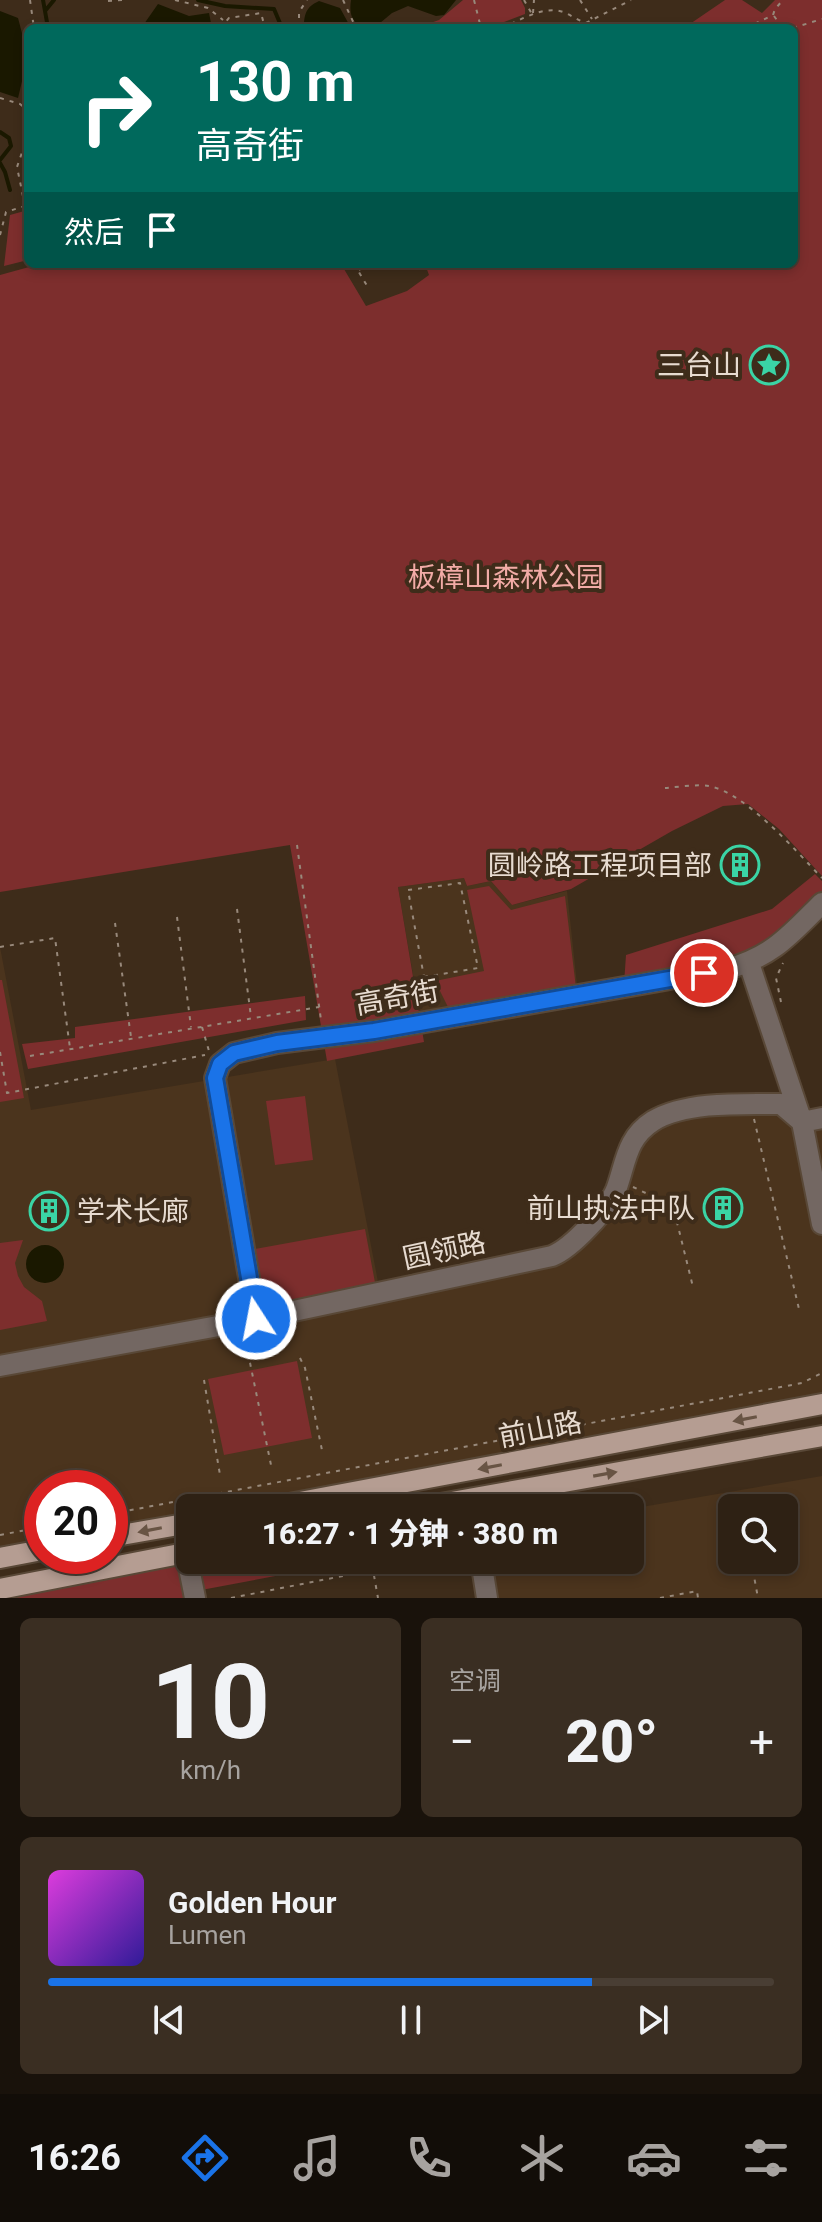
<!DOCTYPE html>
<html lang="zh">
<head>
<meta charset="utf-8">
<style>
	body { margin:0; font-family:Roboto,"Noto Sans SC",sans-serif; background:#3a2e22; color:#f1f3f6; height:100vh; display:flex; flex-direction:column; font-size:30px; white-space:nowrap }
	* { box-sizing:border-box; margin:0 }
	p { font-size:26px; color:#a7a3a0 }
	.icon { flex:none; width:44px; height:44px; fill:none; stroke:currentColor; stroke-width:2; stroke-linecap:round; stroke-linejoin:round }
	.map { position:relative; height:1598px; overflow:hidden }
	.sheet { display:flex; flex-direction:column; gap:20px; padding:20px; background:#19120b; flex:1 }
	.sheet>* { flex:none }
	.guide { position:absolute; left:24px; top:24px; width:774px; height:244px; border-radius:12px; box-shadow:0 4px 12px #0003,0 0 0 2px #493e34; background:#00695c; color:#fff; overflow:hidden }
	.buttons { position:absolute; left:718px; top:1494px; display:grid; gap:16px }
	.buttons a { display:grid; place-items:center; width:80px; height:80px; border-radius:12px; background:#2e2114; box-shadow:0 4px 12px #0003,0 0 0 2px #493e34; font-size:40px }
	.speed { position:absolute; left:24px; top:1470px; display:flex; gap:16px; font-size:40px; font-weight:700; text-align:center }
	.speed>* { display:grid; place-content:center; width:104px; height:104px; border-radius:50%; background:#2e2114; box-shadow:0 4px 12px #0003,0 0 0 2px #493e34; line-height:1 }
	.speed .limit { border:12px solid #d22; background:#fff; color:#111 }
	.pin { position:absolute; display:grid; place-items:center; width:68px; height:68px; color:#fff; margin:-34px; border:4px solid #fff; border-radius:50%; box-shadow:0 2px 8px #0007 }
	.me { position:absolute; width:88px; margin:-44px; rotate:349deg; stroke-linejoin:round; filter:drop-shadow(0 0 6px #0008) }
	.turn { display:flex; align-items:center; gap:28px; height:168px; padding:0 40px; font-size:36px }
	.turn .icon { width:104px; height:104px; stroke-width:2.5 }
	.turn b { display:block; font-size:56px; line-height:68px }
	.then { display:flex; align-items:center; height:76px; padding:0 40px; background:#0003; gap:16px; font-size:30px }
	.big { font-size:60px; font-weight:800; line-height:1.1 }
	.sheet .widget { flex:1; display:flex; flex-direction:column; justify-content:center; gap:12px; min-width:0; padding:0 28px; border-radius:12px; background:#3a2e22 }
	.sheet .dial { align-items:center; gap:0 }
	.dial b { font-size:104px; line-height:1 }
	.song { display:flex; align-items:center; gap:24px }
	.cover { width:96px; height:96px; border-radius:12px; background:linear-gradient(135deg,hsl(300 70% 55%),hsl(250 70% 35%)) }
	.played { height:8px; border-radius:4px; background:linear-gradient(90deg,#1a73e8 75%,#493e34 75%) }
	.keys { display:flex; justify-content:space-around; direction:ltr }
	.heat { display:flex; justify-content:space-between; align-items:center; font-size:44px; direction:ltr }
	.sheet .tiles { flex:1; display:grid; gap:20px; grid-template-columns:1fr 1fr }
	.widget:last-child { grid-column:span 2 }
	.trip { position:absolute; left:176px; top:1494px; width:468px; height:80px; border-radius:12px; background:#2e2114; box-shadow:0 4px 12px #0003,0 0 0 2px #493e34; font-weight:800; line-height:80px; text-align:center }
	.tab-bar { display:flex; height:128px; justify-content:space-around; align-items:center; background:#120d08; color:#a7a3a0 }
	.tab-bar .icon { width:56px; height:56px }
	.tab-bar .selected { color:#1a73e8 }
	.tab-bar b { font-size:36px; color:#f1f3f6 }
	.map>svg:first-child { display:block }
	.built { fill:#4b341d; fill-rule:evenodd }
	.green { fill:#7d2e2d }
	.water { fill:#1a1800 }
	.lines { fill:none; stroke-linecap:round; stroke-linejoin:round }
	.stream { stroke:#1a1800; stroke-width:4 }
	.minor-casing { stroke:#594837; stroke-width:24 }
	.major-casing { stroke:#594837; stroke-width:24 }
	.path { stroke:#98897b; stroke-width:2; stroke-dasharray:4 6; stroke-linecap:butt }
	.minor { stroke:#736762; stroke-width:20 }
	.major { stroke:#b59d92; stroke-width:20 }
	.oneway { fill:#685444 }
	.route-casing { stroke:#114b97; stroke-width:20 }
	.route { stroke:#1a73e8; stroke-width:14 }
	.labels { text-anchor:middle; stroke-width:8; stroke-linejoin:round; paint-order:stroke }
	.poi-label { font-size:28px; fill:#e7dbd0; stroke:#3e2c1a; text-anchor:end }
	.park-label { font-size:28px; fill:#f2aba6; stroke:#3e2c1a }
	.street-label { font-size:28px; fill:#e7dbd0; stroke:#3e2c1a }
</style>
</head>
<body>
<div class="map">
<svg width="822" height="1598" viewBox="0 0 822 1598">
	<rect width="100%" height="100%" fill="#3e2c1a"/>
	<path class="built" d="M464 878 467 886 491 881 512 905 567 891 578 994 421 1022 398 887Z
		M0 947 31 1110 335 1059 380 1292 552 1256 615 1192 631 1141 707 1106 822 1118V1399L267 1508H190V1522L110 1537V1488H42V1550L0 1558Z
		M822 1476V1598H495L489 1560H630V1509ZM732 1508H784V1560H732Z"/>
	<path class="green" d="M463 0H521L525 8V14L491 27 416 28 439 20Z
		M725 0H742L762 13 775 0H822V876L779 829 748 804 723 806 672 831 571 889 512 905 491 881 467 886 464 878 398 887 424 1042 327 1061 290 845 0 892V275L40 264H341L366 306 407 291 429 275 425 264H794V28H684Z
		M28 210V260L4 266 10 215Z
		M815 874 822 881V899L717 980 624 984 626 955 772 909Z
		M489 886 511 910 565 896 576 988 449 1009 435 981 484 971 467 890Z
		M0 980H2L24 1098 0 1102Z
		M305 996 306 1020 28 1069 22 1044 75 1038V1027Z
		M305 1096 313 1160 275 1165 266 1101Z
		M365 1229 376 1288 266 1311 255 1249Z
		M23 1240 15 1263 18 1276 24 1287 42 1301 47 1321 0 1330V1243Z
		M297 1361 312 1438 224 1455 208 1379Z
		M224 1560H361L196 1591 193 1566Z
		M181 1562 188 1598H0Z"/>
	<path class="water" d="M351 0H456L444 15 436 16 408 6 392 13 374 28C356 28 348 20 351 0Z
		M319 1 340 8 351 28H304C304 14 306 7 319 1Z
		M158 4 189 16 209 13 212 28H137L144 24Z
		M0 11 18 18 28 56 18 98 0 92Z
		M26 1264a19 19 0 1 1 38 0a19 19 0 1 1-38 0Z"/>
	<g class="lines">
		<path class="stream" d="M43 0 45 11
			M198 0 225 6 274 9 282 28
			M48 28 45 11 54 0
			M0 132 9 138 11 146 0 160
			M0 163 5 172 10 190"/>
		<defs>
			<path id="minor" d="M749 963 802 1122 822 1224
				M256 1319 215 1078 220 1064 234 1053 277 1043 374 1031 727 969C773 956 789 936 822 903
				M0 1366 256 1319 552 1256C572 1248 608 1209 616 1190 626 1163 626 1138 653 1121 686 1101 744 1104 781 1104L802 1122 822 1118
				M186 1553 195 1598
				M481 1560 487 1598"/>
			<path id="major" d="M268 1508 822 1404
				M418 1508 822 1436
				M110 1537 190 1523
				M0 1558 42 1550
				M0 1589 190 1552"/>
		</defs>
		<use href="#minor" class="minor-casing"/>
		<use href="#major" class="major-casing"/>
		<path class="path" d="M30 0 34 28
			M175 0 208 8 223 20
			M343 0 356 28
			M474 0 481 28
			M524 0 532 14
			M580 0 592 19
			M108 1 123 0
			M533 13 534 0
			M774 16 782 27 787 28
			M220 28 229 18 261 13 265 28
			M299 28V12L307 0
			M502 28C519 21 543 5 563 12 571 15 577 20 586 23L631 0
			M746 28 773 15 775 9 783 0
			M793 28 822 19
			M0 98 20 104 28 111
			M25 206 17 167 28 135
			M0 235 6 212 28 205
			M354 264 369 289
			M359 270 369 264
			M665 788C679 787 696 784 709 786 746 793 796 851 822 878
			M297 845 321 1020
			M237 909 251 1017
			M177 917 191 1027
			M115 923 131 1037
			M0 947 55 938 70 1048
			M424 977 478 968 460 883 408 890 424 977 437 1002
			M781 1002 776 978 783 963
			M202 1027 209 1051
			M0 1052 7 1093 205 1055
			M30 1056 319 1007
			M754 1119 799 1309
			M633 1187 673 1206 693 1287
			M248 1353 271 1465
			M300 1358 305 1368 323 1455
			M204 1380 220 1475
			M740 1502 742 1508
			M110 1514 802 1383 822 1373
			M0 1535 42 1527
			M751 1560 758 1598
			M374 1570 428 1560
			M231 1598 373 1570 378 1598
			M660 1598 697 1591 698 1598"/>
		<use href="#minor" class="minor"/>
		<use href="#major" class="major"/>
	</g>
	<defs><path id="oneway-solid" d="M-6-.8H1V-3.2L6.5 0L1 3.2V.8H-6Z" transform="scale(2)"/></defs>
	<g class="oneway">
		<use href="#oneway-solid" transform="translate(745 1419) rotate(169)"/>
		<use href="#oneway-solid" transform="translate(490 1467) rotate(169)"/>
		<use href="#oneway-solid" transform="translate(605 1474) rotate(-10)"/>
		<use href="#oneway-solid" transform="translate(150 1530) rotate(169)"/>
	</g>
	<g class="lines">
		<defs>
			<path id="route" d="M256 1319 215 1078 220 1064 234 1053 277 1043 374 1031 704 973"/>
		</defs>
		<use href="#route" class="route-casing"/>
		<use href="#route" class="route"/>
	</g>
	<defs>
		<symbol id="sight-ring" viewBox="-11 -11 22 22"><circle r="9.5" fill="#3e2c1a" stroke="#3ad4a5" stroke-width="1.5"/><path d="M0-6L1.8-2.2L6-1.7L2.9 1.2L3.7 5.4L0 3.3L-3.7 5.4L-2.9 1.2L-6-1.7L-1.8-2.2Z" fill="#3ad4a5"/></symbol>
		<symbol id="building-ring" viewBox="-11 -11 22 22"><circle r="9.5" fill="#3e2c1a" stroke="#3ad4a5" stroke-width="1.5"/><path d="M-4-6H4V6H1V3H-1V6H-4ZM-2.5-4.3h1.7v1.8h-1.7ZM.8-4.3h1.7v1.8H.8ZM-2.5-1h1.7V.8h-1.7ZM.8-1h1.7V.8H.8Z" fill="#3ad4a5"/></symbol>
	</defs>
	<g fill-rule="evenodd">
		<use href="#sight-ring" x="747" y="343" width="44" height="44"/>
		<use href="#building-ring" x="718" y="843" width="44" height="44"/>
		<use href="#building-ring" x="701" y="1186" width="44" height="44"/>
		<use href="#building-ring" x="27" y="1189" width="44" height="44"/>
	</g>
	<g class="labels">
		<g class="poi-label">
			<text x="741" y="375">三台山</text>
			<text x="712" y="875">圆岭路工程项目部</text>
			<text x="695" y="1218">前山执法中队</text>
			<text x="77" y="1221" text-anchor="start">学术长廊</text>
		</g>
		<g class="park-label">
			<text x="506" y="587">板樟山森林公园</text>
		</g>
		<g class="street-label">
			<text transform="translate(397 997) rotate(-10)" y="10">高奇街</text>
			<text transform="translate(444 1250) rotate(-12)" y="10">圆领路</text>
			<text transform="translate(540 1429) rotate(-11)" y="10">前山路</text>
		</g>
	</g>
</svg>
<div class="buttons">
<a><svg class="icon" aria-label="search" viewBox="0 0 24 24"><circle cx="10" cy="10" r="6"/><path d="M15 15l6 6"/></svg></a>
</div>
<div class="speed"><div class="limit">20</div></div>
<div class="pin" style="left:704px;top:973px;background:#d93025"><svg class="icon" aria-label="arrive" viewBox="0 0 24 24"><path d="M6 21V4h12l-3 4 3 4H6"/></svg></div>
<svg class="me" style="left:256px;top:1319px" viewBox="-20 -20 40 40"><circle r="17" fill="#1a73e8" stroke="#fff" stroke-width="3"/><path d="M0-11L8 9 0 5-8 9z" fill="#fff"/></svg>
<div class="trip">16:27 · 1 分钟 · 380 m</div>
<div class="guide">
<div class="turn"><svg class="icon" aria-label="right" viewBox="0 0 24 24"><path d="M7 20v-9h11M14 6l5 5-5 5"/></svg><div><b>130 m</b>高奇街</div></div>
<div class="then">然后<svg class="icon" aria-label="arrive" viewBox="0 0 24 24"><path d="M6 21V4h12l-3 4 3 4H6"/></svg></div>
</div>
</div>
<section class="sheet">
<div class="tiles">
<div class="widget dial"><b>10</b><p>km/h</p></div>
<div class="widget"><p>空调</p>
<div class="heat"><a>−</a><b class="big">20°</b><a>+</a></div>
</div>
<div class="widget">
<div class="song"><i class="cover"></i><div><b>Golden Hour</b><p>Lumen</p></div></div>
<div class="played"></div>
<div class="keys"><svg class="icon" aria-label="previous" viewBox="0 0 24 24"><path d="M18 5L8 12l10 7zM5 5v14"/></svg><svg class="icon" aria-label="pause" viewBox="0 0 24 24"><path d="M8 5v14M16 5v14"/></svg><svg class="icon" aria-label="next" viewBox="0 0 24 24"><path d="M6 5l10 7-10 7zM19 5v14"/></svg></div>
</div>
</div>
</section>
<nav class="tab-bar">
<b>16:26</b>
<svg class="icon selected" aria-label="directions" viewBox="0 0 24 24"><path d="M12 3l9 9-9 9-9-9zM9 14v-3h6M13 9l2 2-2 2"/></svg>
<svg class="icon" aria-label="music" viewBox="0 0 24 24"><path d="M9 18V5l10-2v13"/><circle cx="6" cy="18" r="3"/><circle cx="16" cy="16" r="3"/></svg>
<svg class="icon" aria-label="phone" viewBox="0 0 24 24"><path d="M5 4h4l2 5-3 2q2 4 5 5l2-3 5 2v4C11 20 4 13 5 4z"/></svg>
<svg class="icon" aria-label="climate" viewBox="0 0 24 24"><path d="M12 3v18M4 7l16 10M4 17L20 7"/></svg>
<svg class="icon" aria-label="car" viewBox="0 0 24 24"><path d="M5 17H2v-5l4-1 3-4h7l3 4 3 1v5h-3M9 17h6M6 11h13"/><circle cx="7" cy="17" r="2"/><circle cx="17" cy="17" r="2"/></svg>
<svg class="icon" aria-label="filters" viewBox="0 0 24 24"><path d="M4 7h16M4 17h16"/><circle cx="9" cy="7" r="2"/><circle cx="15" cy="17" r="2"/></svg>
</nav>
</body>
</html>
